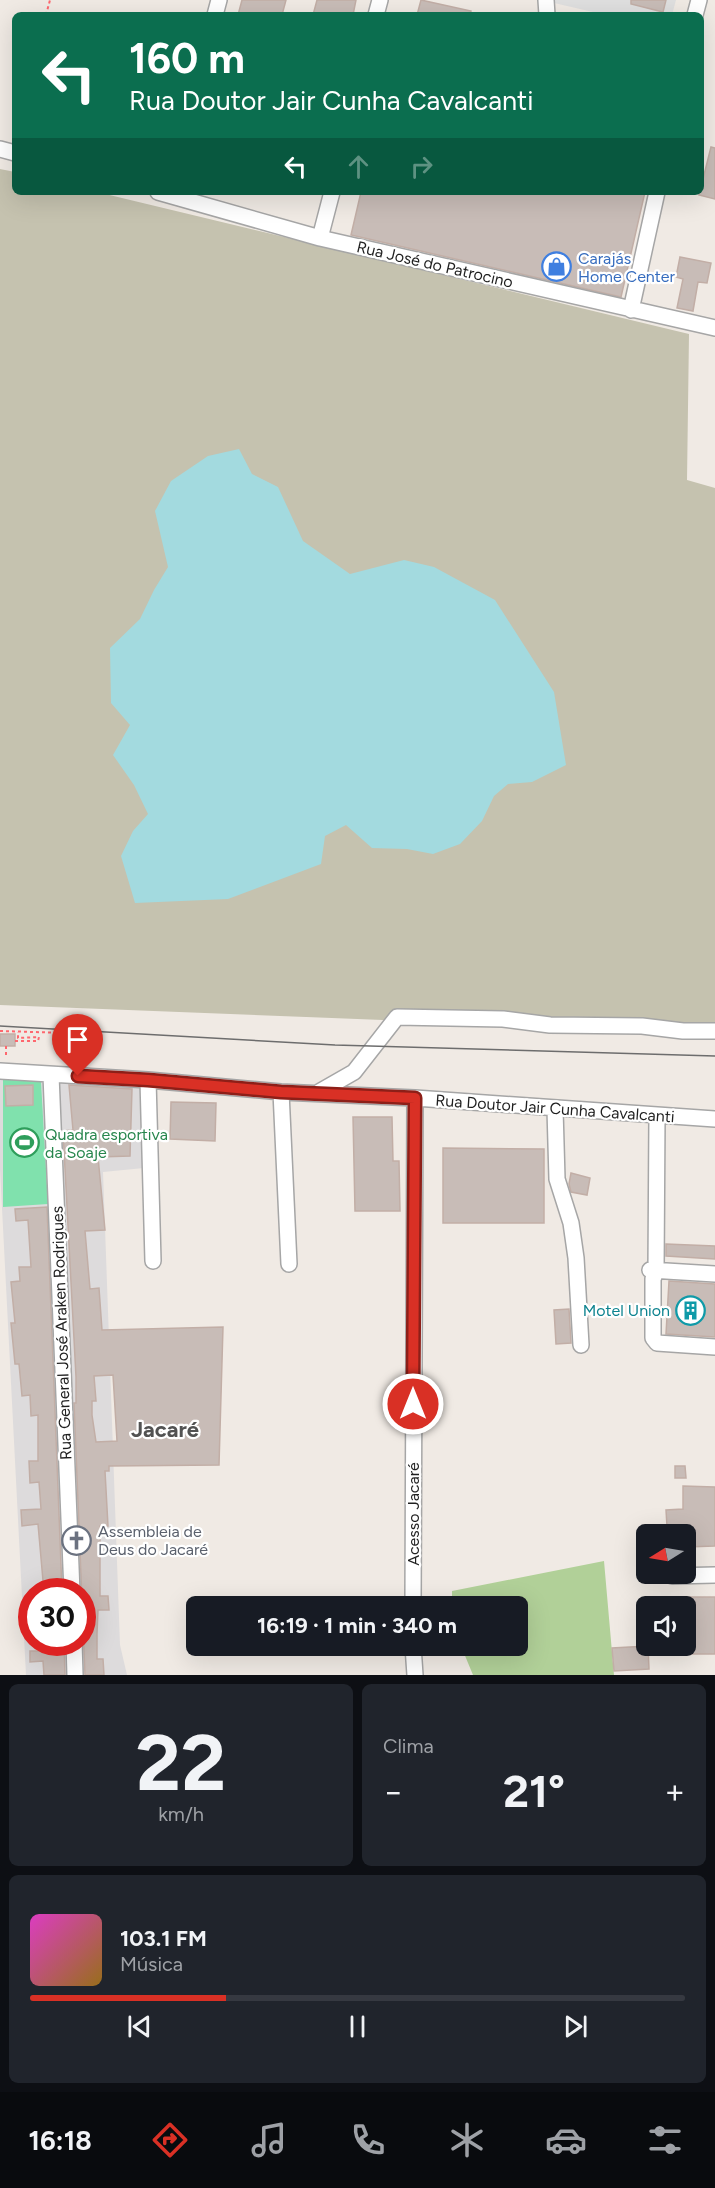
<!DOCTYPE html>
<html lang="pt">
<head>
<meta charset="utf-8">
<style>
	body { margin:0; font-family:Figtree,sans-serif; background:#20242c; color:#f1f3f6; height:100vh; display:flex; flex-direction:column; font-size:22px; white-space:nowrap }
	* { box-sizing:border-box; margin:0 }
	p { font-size:20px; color:#9ea1a6 }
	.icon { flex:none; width:33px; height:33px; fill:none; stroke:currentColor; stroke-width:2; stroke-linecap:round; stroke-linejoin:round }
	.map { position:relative; height:1675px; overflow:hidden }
	.drawer { display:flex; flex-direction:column; gap:9px; padding:9px; background:#0d0f14; flex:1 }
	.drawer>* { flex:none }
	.top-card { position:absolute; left:12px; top:12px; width:692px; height:183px; border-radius:9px; box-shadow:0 6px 24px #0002; background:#0b6e4f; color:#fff; overflow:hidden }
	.needle { width:39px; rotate:259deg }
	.fabs { position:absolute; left:636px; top:1524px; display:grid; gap:12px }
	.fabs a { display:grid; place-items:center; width:60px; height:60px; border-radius:9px; background:#171b24; box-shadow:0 6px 24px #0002; font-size:30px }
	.speed { position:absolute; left:18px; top:1578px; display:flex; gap:12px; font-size:30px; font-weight:700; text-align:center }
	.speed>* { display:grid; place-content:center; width:78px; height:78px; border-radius:50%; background:#171b24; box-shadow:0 6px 24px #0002; line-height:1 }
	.speed .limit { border:9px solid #d22; background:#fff; color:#111 }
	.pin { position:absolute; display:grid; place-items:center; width:51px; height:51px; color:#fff; margin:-62px -26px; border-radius:50% 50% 50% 0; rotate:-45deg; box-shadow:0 0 6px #0007 }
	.pin .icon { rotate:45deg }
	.me { position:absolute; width:66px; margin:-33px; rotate:0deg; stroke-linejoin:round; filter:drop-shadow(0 0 4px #0008) }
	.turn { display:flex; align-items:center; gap:21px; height:126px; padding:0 18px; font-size:27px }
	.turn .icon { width:78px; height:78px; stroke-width:2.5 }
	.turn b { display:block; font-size:42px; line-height:51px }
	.lanes { display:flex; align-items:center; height:57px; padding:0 18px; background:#0003; justify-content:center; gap:30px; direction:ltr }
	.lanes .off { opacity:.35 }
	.big { font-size:45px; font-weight:700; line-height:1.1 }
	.drawer .tile { flex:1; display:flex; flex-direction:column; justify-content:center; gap:9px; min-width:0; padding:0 21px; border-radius:9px; background:#20242c }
	.drawer .dial { align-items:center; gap:0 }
	.dial b { font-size:78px; line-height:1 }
	.song { display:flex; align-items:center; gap:18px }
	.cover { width:72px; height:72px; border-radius:9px; background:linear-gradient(135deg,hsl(310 70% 55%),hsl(40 70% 35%)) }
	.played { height:6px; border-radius:3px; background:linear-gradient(90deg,#d93025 30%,#363941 30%) }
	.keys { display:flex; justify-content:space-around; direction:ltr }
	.heat { display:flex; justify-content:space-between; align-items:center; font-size:33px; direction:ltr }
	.drawer .tiles { flex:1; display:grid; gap:9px; grid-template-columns:1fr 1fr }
	.tile:last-child { grid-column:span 2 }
	.trip { position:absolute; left:186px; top:1596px; width:342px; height:60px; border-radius:9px; background:#171b24; box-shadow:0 6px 24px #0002; font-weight:700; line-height:60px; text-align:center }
	.menu { display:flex; height:96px; justify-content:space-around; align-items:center; background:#090b0e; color:#9ea1a6 }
	.menu .icon { width:42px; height:42px }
	.menu .on { color:#d93025 }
	.menu b { font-size:27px; color:#f1f3f6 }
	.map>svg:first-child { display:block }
	.residential { fill:#dddbdc; fill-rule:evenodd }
	.construction { fill:#c5c2af }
	.forest { fill:#b1d098 }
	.pitch { fill:#80e1ad }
	.parking { fill:#dfdfdf }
	.water { fill:#a3dadf }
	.building { fill:#c8bcb7; stroke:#c2aea6; stroke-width:1.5; fill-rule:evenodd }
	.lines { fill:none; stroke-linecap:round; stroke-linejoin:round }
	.minor-casing { stroke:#a6a6a6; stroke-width:18 }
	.path { stroke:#fe676e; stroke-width:2; stroke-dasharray:3 3; stroke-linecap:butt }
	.minor { stroke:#fff; stroke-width:15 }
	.tram { stroke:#6d6d6d; stroke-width:1.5 }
	.route-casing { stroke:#8d1f18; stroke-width:15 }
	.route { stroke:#d93025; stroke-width:10 }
	.labels { text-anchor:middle; stroke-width:4.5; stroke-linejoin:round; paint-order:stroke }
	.shop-label { font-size:16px; fill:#366cbe; stroke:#fff; text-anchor:start }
	.street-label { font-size:16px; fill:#1f1f1f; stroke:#fff }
	.leisure-label { font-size:16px; fill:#27864d; stroke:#fff; text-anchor:start }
	.culture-label { font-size:16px; fill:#0d838f; stroke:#fff; text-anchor:end }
	.worship-label { font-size:16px; fill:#5b616d; stroke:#fff; text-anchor:start }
	.district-label { font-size:22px; font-weight:bold; fill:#525252; stroke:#fff }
</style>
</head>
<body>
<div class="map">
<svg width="715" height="1675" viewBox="0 0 715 1675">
	<rect width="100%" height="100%" fill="#f0eae4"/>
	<path class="residential" d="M0 1073 145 1083 144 1168 103 1172 120 1645 127 1675H26L0 1169ZM32 1592H82V1642H32Z"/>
	<path class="construction" d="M0 169 15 172V192H97L689 334 687 480 715 488V1033L0 1005Z"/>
	<path class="forest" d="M604 1561 614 1675H473L461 1646H518V1606H452V1591Z"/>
	<path class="pitch" d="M3 1077 41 1082 48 1204 3 1207Z"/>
	<path class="parking" d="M541 0H676L672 15H606Z"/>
	<path class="water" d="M239 449 252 474 278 487 303 541 350 574 404 560 434 567 495 600 554 692 566 765 532 782 508 784 494 796 482 821 460 844 433 854 407 849 372 848 346 825 325 836 321 864 228 899 135 903 121 856 133 831 148 814 134 785 113 755 130 725 111 703 110 648 140 619 154 590 168 567 155 511 171 481 208 456Z"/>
	<path class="building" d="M242 0H286L282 15H238Z
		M317 0H356L353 15H313Z
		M421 0 471 11 470 15H417Z
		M631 0H666L663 12 631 4Z
		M711 147 715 148V199L699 195Z
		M361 192H645L621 297 351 235Z
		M680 257 711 263 707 283 698 282 693 311 677 308 683 279 676 277Z
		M0 1034H15V1046H0Z
		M33 1085V1105L6 1106 5 1086Z
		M69 1085 132 1089 130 1156 98 1157 105 1230 85 1231 90 1289 99 1288 102 1330 223 1327 219 1465 109 1466V1471H105L108 1526H100V1596H108L109 1610H98L97 1633V1659H103L104 1675H85L74 1403H76V1377L63 1131 73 1130ZM113 1375 117 1441 96 1442 92 1415V1401H96L94 1376Z
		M171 1102 216 1103 215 1141 170 1139Z
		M353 1117H392L393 1161H399L400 1211H355Z
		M443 1148 544 1149V1223H443Z
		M571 1173 590 1178 587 1195 571 1192 569 1184Z
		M47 1207 62 1591 55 1592H44L38 1524 22 1526 21 1510 41 1509 39 1482 30 1483 29 1461H38V1415L31 1416 30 1395 22 1396 19 1364H15L11 1323H15L11 1282 20 1281 19 1267H31L28 1220 16 1221 15 1209Z
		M666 1244 715 1246V1259L666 1256Z
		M669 1281 715 1284V1337L666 1334Z
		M569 1309 571 1343 556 1344 554 1310Z
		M675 1466H685L686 1478H675Z
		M683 1486 715 1487V1546L686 1547V1534H673V1526H667L666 1510 683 1509Z
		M679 1597H715V1654H686V1606H679Z
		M45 1642H64L65 1675H44L43 1661 30 1662V1651H43L42 1643Z
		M648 1646 649 1669 614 1671 612 1648Z"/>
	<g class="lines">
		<defs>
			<path id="minor" d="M546 0 547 15
				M215 15 219 0
				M376 15 380 0
				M695 15 699 0
				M0 149 15 153
				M158 192 320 238 715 328
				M320 238 332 192
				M631 310 657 192
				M0 1071 148 1080 281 1092 415 1098 715 1119
				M51 1075 72 1592
				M148 1080 153 1261
				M281 1092 289 1264
				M319 1092 354 1072 397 1017 503 1019 550 1025 642 1026 683 1031H715
				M555 1109 557 1179 571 1223 576 1258 581 1345
				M657 1115 656 1271 653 1279V1338L657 1343 715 1347
				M650 1270 715 1274
				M672 1576 715 1575
				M413 1606 415 1098
				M74 1642 75 1675
				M413 1646 415 1675"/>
		</defs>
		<use href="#minor" class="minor-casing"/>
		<path class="path" d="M46 15 50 0
			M0 1031 102 1034
			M15 1041H38L39 1037 18 1038V1032
			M6 1046V1058"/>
		<use href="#minor" class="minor"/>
		<path class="tram" d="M0 1026 335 1045 715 1056"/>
	</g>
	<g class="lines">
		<defs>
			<path id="route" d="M78 1076 148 1080 281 1092 415 1098 413 1404"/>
		</defs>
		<use href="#route" class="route-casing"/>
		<use href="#route" class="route"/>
	</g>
	<defs>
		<symbol id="shop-ring" viewBox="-11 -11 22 22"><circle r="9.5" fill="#fff" stroke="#3f7fe0" stroke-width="1.5"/><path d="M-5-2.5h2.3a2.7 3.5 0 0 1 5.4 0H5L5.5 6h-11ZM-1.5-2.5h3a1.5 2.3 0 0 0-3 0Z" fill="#3f7fe0"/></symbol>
		<symbol id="stadium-ring" viewBox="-11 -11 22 22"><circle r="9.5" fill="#fff" stroke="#2e9e5b" stroke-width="1.5"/><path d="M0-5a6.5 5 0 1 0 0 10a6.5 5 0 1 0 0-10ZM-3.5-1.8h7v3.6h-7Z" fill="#2e9e5b"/></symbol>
		<symbol id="building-ring" viewBox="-11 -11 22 22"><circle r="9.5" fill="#fff" stroke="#0f9aa8" stroke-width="1.5"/><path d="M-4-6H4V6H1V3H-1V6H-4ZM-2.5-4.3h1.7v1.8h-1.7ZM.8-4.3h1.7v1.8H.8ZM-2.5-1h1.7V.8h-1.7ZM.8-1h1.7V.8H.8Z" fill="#0f9aa8"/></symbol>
		<symbol id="church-ring" viewBox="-11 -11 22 22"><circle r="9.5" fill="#fff" stroke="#6b7280" stroke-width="1.5"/><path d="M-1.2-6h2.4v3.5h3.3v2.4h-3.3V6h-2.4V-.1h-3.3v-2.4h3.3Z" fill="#6b7280"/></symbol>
	</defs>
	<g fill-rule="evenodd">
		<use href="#shop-ring" x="540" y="250" width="33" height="33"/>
		<use href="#stadium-ring" x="8" y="1126" width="33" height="33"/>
		<use href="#building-ring" x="674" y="1294" width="33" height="33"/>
		<use href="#church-ring" x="60" y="1524" width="33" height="33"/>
	</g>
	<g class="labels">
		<g class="shop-label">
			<text x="578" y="264">Carajás<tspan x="578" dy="18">Home Center</tspan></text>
		</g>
		<g class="street-label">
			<text transform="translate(435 264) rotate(13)" y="6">Rua José do Patrocino</text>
			<text transform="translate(555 1108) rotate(4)" y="6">Rua Doutor Jair Cunha Cavalcanti</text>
			<text transform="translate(61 1333) rotate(-92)" y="6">Rua General José Araken Rodrigues</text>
			<text transform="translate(413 1514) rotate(-90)" y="6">Acesso Jacaré</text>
		</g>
		<g class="leisure-label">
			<text x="45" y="1140">Quadra esportiva<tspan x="45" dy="18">da Soaje</tspan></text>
		</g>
		<g class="culture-label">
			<text x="670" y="1316">Motel Union</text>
		</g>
		<g class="worship-label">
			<text x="98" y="1537">Assembleia de<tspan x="98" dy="18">Deus do Jacaré</tspan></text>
		</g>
		<g class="district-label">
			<text x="165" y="1437">Jacaré</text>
		</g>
	</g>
</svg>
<div class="fabs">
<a><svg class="needle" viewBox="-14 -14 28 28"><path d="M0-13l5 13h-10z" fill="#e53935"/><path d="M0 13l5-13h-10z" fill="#9ea1a6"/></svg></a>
<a><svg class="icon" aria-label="sound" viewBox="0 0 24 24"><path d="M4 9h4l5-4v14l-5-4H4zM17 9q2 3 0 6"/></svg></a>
</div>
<div class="speed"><div class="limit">30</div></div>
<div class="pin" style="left:78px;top:1076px;background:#d93025"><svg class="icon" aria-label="arrive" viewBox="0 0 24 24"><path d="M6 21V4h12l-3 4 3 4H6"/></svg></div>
<svg class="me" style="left:413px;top:1404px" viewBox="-20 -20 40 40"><circle r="17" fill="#d93025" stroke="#fff" stroke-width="3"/><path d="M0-11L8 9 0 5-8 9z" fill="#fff"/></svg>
<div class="trip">16:19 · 1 min · 340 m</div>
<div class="top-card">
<div class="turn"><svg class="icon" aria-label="left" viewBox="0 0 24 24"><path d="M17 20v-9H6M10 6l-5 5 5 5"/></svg><div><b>160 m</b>Rua Doutor Jair Cunha Cavalcanti</div></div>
<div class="lanes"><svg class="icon" aria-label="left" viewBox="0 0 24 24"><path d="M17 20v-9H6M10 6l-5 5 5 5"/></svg><svg class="icon off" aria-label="ahead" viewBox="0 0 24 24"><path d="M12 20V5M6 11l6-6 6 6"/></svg><svg class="icon off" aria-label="right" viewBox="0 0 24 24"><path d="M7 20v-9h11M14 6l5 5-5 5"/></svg></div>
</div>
</div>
<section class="drawer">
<div class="tiles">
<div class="tile dial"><b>22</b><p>km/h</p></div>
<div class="tile"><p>Clima</p>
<div class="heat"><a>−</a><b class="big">21°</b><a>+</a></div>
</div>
<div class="tile">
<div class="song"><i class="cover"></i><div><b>103.1 FM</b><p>Música</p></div></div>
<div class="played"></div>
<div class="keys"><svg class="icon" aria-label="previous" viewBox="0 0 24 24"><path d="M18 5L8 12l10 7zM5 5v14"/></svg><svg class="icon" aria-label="pause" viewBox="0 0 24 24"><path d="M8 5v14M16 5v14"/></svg><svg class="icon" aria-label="next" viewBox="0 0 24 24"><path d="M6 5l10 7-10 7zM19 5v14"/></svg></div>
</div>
</div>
</section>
<nav class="menu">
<b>16:18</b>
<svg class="icon on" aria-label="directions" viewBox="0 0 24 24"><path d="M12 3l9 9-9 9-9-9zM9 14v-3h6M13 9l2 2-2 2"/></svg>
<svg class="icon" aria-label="music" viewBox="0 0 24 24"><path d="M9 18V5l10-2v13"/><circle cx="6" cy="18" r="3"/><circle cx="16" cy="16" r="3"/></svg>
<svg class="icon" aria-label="phone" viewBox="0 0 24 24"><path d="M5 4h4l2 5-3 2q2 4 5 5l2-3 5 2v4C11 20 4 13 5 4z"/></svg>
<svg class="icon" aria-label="climate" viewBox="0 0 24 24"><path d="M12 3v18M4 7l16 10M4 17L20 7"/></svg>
<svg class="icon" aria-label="car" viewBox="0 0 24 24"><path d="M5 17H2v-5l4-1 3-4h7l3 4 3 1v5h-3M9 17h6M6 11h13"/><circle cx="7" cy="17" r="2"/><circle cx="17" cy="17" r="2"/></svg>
<svg class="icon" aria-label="filters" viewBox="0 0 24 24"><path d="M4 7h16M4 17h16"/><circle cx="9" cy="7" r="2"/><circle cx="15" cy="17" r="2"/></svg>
</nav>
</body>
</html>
